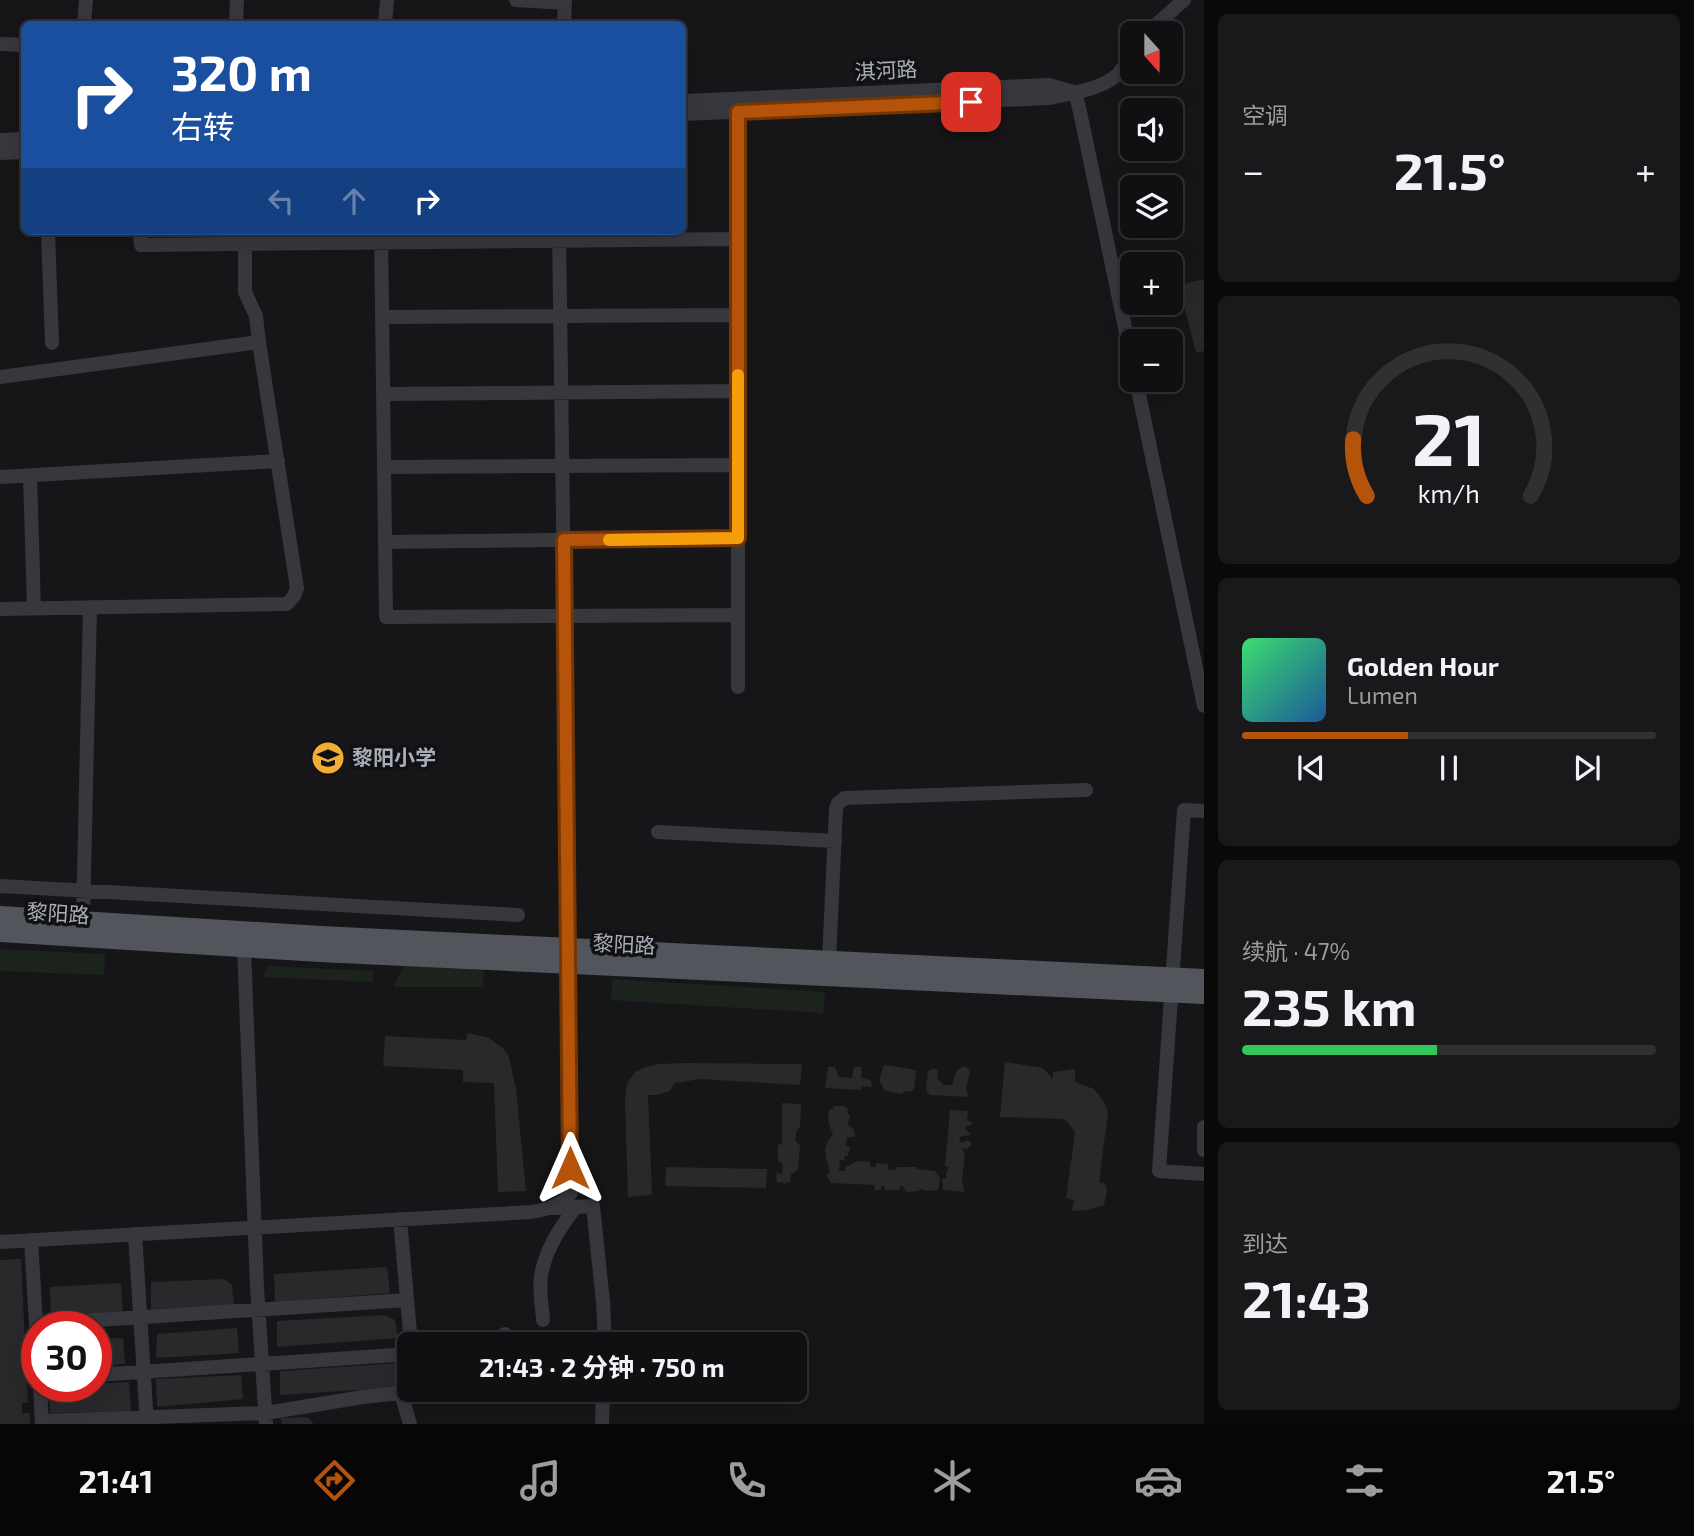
<!DOCTYPE html>
<html lang="zh">
<head>
<meta charset="utf-8">
<style>
	body { margin:0; font-family:"Exo 2","Noto Sans SC",sans-serif; background:#19191b; color:#f1f3f6; height:100vh; display:flex; flex-direction:column; font-size:26px; white-space:nowrap }
	* { box-sizing:border-box; margin:0 }
	p { font-size:23px; color:#9c9d9f }
	.icon { flex:none; width:38px; height:38px; fill:none; stroke:currentColor; stroke-width:2; stroke-linecap:round; stroke-linejoin:round }
	.map { position:relative; flex:1; overflow:hidden }
	.details { display:flex; flex-direction:column; gap:14px; padding:14px; background:#09090a; width:490px }
	.details>* { flex:none }
	.top-card { position:absolute; left:21px; top:21px; width:665px; height:214px; border-radius:10px; box-shadow:0 7px 28px #0002,0 0 0 2px #303032; background:#1a4fa0; color:#fff; overflow:hidden }
	.needle { width:46px; rotate:159deg }
	.buttons { position:absolute; left:1120px; top:21px; display:grid; gap:14px }
	.buttons a { display:grid; place-items:center; width:63px; height:63px; border-radius:10px; background:#101012; box-shadow:0 7px 28px #0002,0 0 0 2px #303032; font-size:35px }
	.speed { position:absolute; left:21px; top:1311px; display:flex; gap:14px; font-size:35px; font-weight:700; text-align:center }
	.speed>* { display:grid; place-content:center; width:91px; height:91px; border-radius:50%; background:#101012; box-shadow:0 7px 28px #0002,0 0 0 2px #303032; line-height:1 }
	.speed .limit { border:10px solid #d22; background:#fff; color:#111 }
	.pin { position:absolute; display:grid; place-items:center; width:60px; height:60px; color:#fff; margin:-30px; border-radius:14px; box-shadow:0 4px 10px #0006 }
	.me { position:absolute; width:77px; margin:-38px; rotate:0deg; stroke-linejoin:round; filter:drop-shadow(0 0 5px #0008) }
	.turn { display:flex; align-items:center; gap:24px; height:147px; padding:0 35px; font-size:32px }
	.turn .icon { width:91px; height:91px; stroke-width:2.5 }
	.turn b { display:block; font-size:49px; line-height:60px }
	.lanes { display:flex; align-items:center; height:66px; padding:0 35px; background:#0003; justify-content:center; gap:35px; direction:ltr }
	.lanes .off { opacity:.35 }
	.big { font-size:52px; font-weight:700; line-height:1.1 }
	.details .widget { flex:1; display:flex; flex-direction:column; justify-content:center; gap:10px; min-width:0; padding:0 24px; border-radius:10px; background:#19191b }
	.details .dial { align-items:center; gap:0 }
	.dial svg { height:182px; overflow:visible; fill:none; stroke:#303032; stroke-width:7; stroke-linecap:round; text-anchor:middle }
	.dial text { fill:#f1f3f6; stroke:none }
	.song { display:flex; align-items:center; gap:21px }
	.cover { width:84px; height:84px; border-radius:10px; background:linear-gradient(135deg,hsl(140 70% 55%),hsl(210 70% 35%)) }
	.played { height:7px; border-radius:4px; background:linear-gradient(90deg,#b45309 40%,#303032 40%) }
	.keys { display:flex; justify-content:space-around; direction:ltr }
	.heat { display:flex; justify-content:space-between; align-items:center; font-size:38px; direction:ltr }
	.charge { height:10px; border-radius:5px; background:linear-gradient(90deg,#34c759 47%,#303032 0) }
	.trip { position:absolute; left:397px; top:1332px; width:410px; height:70px; border-radius:10px; background:#101012; box-shadow:0 7px 28px #0002,0 0 0 2px #303032; font-weight:700; line-height:70px; text-align:center }
	.tab-bar { display:flex; height:112px; justify-content:space-around; align-items:center; background:#060607; color:#9c9d9f }
	.tab-bar .icon { width:49px; height:49px }
	.tab-bar .current { color:#b45309 }
	.tab-bar b { font-size:32px; color:#f1f3f6 }
	main { display:flex; flex:1; min-height:0 }
	.map>svg:first-child { display:block }
	.green { fill:#1c231d }
	.building { fill:#29292c }
	.lines { fill:none; stroke-linecap:round; stroke-linejoin:round }
	.minor { stroke:#37383d; stroke-width:14 }
	.major { stroke:#53555c; stroke-width:18 }
	.route-casing { stroke:#753606; stroke-width:18 }
	.route { stroke:#b45309; stroke-width:12 }
	.slow { stroke:#f59e0b; stroke-width:12 }
	.labels { text-anchor:middle; stroke-width:7; stroke-linejoin:round; paint-order:stroke }
	.street-label { font-size:21px; fill:#a8adb8; stroke:#111113 }
	.poi-label { font-size:21px; font-weight:bold; fill:#a8adb8; stroke:#111113; text-anchor:start }
</style>
</head>
<body>
<main>
<div class="map">
<svg width="1204" height="1424" viewBox="0 0 1204 1424">
	<rect width="100%" height="100%" fill="#161618"/>
	<path class="green" d="M0 949 105 954 104 975 0 971Z
		M406 962H484L483 987H393Z
		M267 966 374 971 373 982 262 977Z
		M612 979 825 992 823 1013 611 1000Z"/>
	<path class="building" d="M1154 253 1158 264H1136L1135 258Z
		M1204 279V351L1196 353 1179 285Z
		M468 1033 489 1038 503 1048 509 1057 516 1089 526 1191 498 1192 494 1083 463 1082V1070L383 1066 385 1036 466 1040Z
		M1005 1062 1043 1068 1053 1079V1072L1075 1069V1082L1094 1089 1103 1100 1108 1112 1099 1182 1105 1183 1107 1190 1104 1205 1088 1210 1072 1211 1074 1200 1066 1198 1075 1133 1069 1124 1064 1119 1000 1117Z
		M687 1063 802 1064 800 1085 700 1079 675 1083 670 1091 656 1095H648L652 1195 628 1197 625 1103 626 1088 628 1082 635 1072 645 1067 659 1064Z
		M884 1065 911 1069 916 1071 914 1088 911 1092 904 1091 902 1094 885 1091 879 1080Z
		M963 1066 968 1068 970 1073 966 1087 968 1097 930 1095 926 1090 928 1071 934 1068 938 1071 937 1078 944 1085H952L957 1070Z
		M828 1067H835L839 1077 852 1078 854 1067H862L861 1078 871 1080 872 1087 861 1086V1090L825 1088Z
		M782 1103 801 1104 800 1127 797 1130 795 1140 800 1145 798 1170 791 1174 790 1182 783 1184V1182L777 1183 776 1173 782 1174 783 1164 778 1161V1145L782 1144Z
		M834 1106H843L848 1108 847 1113 850 1115 848 1124 854 1130 855 1134 854 1137H847L846 1146 850 1147 848 1156H845L844 1160H840L839 1171H845L846 1167 857 1161 870 1162V1167H876V1163L888 1164V1170L897 1169V1167H917V1169L935 1171 940 1178 939 1187 937 1190 929 1191 920 1189 918 1191 906 1192 903 1186 899 1187 900 1190H885L884 1186H882L880 1190H875L874 1185 831 1183 826 1175 830 1172 826 1158 825 1148 828 1141 833 1134 829 1125 828 1115 830 1109H833Z
		M950 1110 968 1111 967 1120 973 1123 971 1125 966 1126V1130L971 1134 969 1135 959 1137 961 1143 969 1140 972 1144 967 1149 962 1148 965 1154 962 1180 964 1192 943 1190 942 1178H947L946 1173 949 1167 945 1166Z
		M666 1167 767 1169 766 1188 665 1186Z
		M21 1259 28 1403H22V1413H30V1424H0V1260Z
		M387 1267 390 1293 275 1302 274 1274Z
		M224 1279 232 1285 234 1306 151 1309V1282Z
		M121 1283 123 1315 51 1319 50 1287Z
		M384 1315 395 1320 398 1338 277 1347V1321Z
		M237 1328 239 1353 156 1358 157 1334Z
		M123 1338 125 1364 96 1366V1339Z
		M400 1363 403 1387 280 1395V1371Z
		M241 1375 243 1399 157 1407 156 1379Z
		M129 1382 131 1411 50 1413 48 1386H96V1384Z
		M307 1417 314 1424H282L281 1418Z"/>
	<g class="lines">
		<path class="minor" d="M516 0 565 3
			M84 24 86 0
			M236 24 237 0
			M385 24 387 0
			M564 24 565 0
			M1150 33 1158 23 1184 0
			M0 44 24 45
			M1075 92 1080 112 1132 361
			M682 101 1049 85 1073 92
			M738 112V687
			M682 114 1049 98C1071 93 1101 90 1118 74 1123 68 1128 62 1132 56
			M0 140 24 139
			M0 153 24 152
			M48 231 52 343
			M140 231 141 245 738 239
			M245 231V292L256 316 259 342
			M381 231 386 617 738 615
			M382 317 738 315
			M0 377 259 342 297 588 294 596 287 604 0 609
			M1136 380 1204 706
			M383 394 738 391
			M384 467 738 465
			M30 476 34 608
			M0 477 278 461
			M385 542 738 538
			M1204 811 1184 810 1159 1171 1204 1174
			M658 832 835 841
			M0 886 518 915
			M83 920 90 607
			M244 948 257 1287 266 1424
			M829 960 836 809 838 803 845 798 1086 790
			M1204 1127V1150
			M554 1208 593 1206 603 1302 605 1344
			M400 1219 411 1344
			M135 1234 147 1424
			M31 1240 37 1340
			M0 1242 531 1212C547 1209 559 1207 571 1193L569 947 559 231
			M543 1320C542 1306 539 1290 541 1276 545 1250 560 1227 576 1207
			M36 1324 407 1300
			M490 1344 505 1334
			M96 1375 410 1354
			M40 1386 42 1424
			M401 1393 410 1424
			M42 1421 266 1413 363 1397 419 1391 421 1390
			M602 1424 603 1390"/>
		<path class="major" d="M0 915 321 935 1204 978
			M0 933 320 953 1204 995"/>
	</g>
	<g class="lines">
		<defs>
			<path id="route" d="M570 1168 564 540 738 538V112L971 102"/>
		</defs>
		<use href="#route" class="route-casing"/>
		<use href="#route" class="route"/>
		<path class="slow" d="M609 540 738 538V375"/>
	</g>
	<defs>
		<symbol id="school-disc" viewBox="-11 -11 22 22"><circle r="9.5" fill="#f2ad34" stroke="#111113"/><path d="M0-5L7-2L0 1L-7-2ZM-4 1L0 2.5L4 1V4Q0 6-4 4Z" fill="#111"/></symbol>
	</defs>
	<g fill-rule="evenodd">
		<use href="#school-disc" x="309" y="739" width="38" height="38"/>
	</g>
	<g class="labels">
		<g class="street-label">
			<text transform="translate(886 71) rotate(-3)" y="7">淇河路</text>
			<text transform="translate(58 914) rotate(4)" y="7">黎阳路</text>
			<text transform="translate(624 945) rotate(3)" y="7">黎阳路</text>
		</g>
		<g class="poi-label">
			<text x="352" y="765">黎阳小学</text>
		</g>
	</g>
</svg>
<div class="buttons">
<a><svg class="needle" viewBox="-14 -14 28 28"><path d="M0-13l5 13h-10z" fill="#e53935"/><path d="M0 13l5-13h-10z" fill="#9c9d9f"/></svg></a>
<a><svg class="icon" aria-label="sound" viewBox="0 0 24 24"><path d="M4 9h4l5-4v14l-5-4H4zM17 9q2 3 0 6"/></svg></a>
<a><svg class="icon" aria-label="layers" viewBox="0 0 24 24"><path d="M12 4l9 5-9 5-9-5zM3 14l9 5 9-5"/></svg></a>
<a>+</a>
<a>−</a>
</div>
<div class="speed"><div class="limit">30</div></div>
<div class="pin" style="left:971px;top:102px;background:#d93025"><svg class="icon" aria-label="arrive" viewBox="0 0 24 24"><path d="M6 21V4h12l-3 4 3 4H6"/></svg></div>
<svg class="me" style="left:570px;top:1168px" viewBox="-20 -20 40 40"><path d="M0-17L14 15 0 8-14 15z" fill="#b45309" stroke="#fff" stroke-width="4"/></svg>
<div class="trip">21:43 · 2 分钟 · 750 m</div>
<div class="top-card">
<div class="turn"><svg class="icon" aria-label="right" viewBox="0 0 24 24"><path d="M7 20v-9h11M14 6l5 5-5 5"/></svg><div><b>320 m</b>右转</div></div>
<div class="lanes"><svg class="icon off" aria-label="left" viewBox="0 0 24 24"><path d="M17 20v-9H6M10 6l-5 5 5 5"/></svg><svg class="icon off" aria-label="ahead" viewBox="0 0 24 24"><path d="M12 20V5M6 11l6-6 6 6"/></svg><svg class="icon" aria-label="right" viewBox="0 0 24 24"><path d="M7 20v-9h11M14 6l5 5-5 5"/></svg></div>
</div>
</div>
<section class="details">
<div class="widget"><p>空调</p>
<div class="heat"><a>−</a><b class="big">21.5°</b><a>+</a></div>
</div>
<div class="widget dial"><svg viewBox="0 0 100 80">
<path d="M14 69A42 42 0 1 1 86 69"/>
<path d="M14 69A42 42 0 0 1 8 44" stroke="#b45309"/>
<text x="50" y="56" font-size="32" font-weight="700">21</text>
<text x="50" y="72" font-size="11">km/h</text>
</svg></div>
<div class="widget">
<div class="song"><i class="cover"></i><div><b>Golden Hour</b><p>Lumen</p></div></div>
<div class="played"></div>
<div class="keys"><svg class="icon" aria-label="previous" viewBox="0 0 24 24"><path d="M18 5L8 12l10 7zM5 5v14"/></svg><svg class="icon" aria-label="pause" viewBox="0 0 24 24"><path d="M8 5v14M16 5v14"/></svg><svg class="icon" aria-label="next" viewBox="0 0 24 24"><path d="M6 5l10 7-10 7zM19 5v14"/></svg></div>
</div>
<div class="widget"><p>续航 · 47%</p><b class="big">235 km</b><div class="charge"></div></div>
<div class="widget"><p>到达</p><b class="big">21:43</b></div>
</section>
</main>
<nav class="tab-bar">
<b>21:41</b>
<svg class="icon current" aria-label="directions" viewBox="0 0 24 24"><path d="M12 3l9 9-9 9-9-9zM9 14v-3h6M13 9l2 2-2 2"/></svg>
<svg class="icon" aria-label="music" viewBox="0 0 24 24"><path d="M9 18V5l10-2v13"/><circle cx="6" cy="18" r="3"/><circle cx="16" cy="16" r="3"/></svg>
<svg class="icon" aria-label="phone" viewBox="0 0 24 24"><path d="M5 4h4l2 5-3 2q2 4 5 5l2-3 5 2v4C11 20 4 13 5 4z"/></svg>
<svg class="icon" aria-label="climate" viewBox="0 0 24 24"><path d="M12 3v18M4 7l16 10M4 17L20 7"/></svg>
<svg class="icon" aria-label="car" viewBox="0 0 24 24"><path d="M5 17H2v-5l4-1 3-4h7l3 4 3 1v5h-3M9 17h6M6 11h13"/><circle cx="7" cy="17" r="2"/><circle cx="17" cy="17" r="2"/></svg>
<svg class="icon" aria-label="filters" viewBox="0 0 24 24"><path d="M4 7h16M4 17h16"/><circle cx="9" cy="7" r="2"/><circle cx="15" cy="17" r="2"/></svg>
<b>21.5°</b>
</nav>
</body>
</html>
